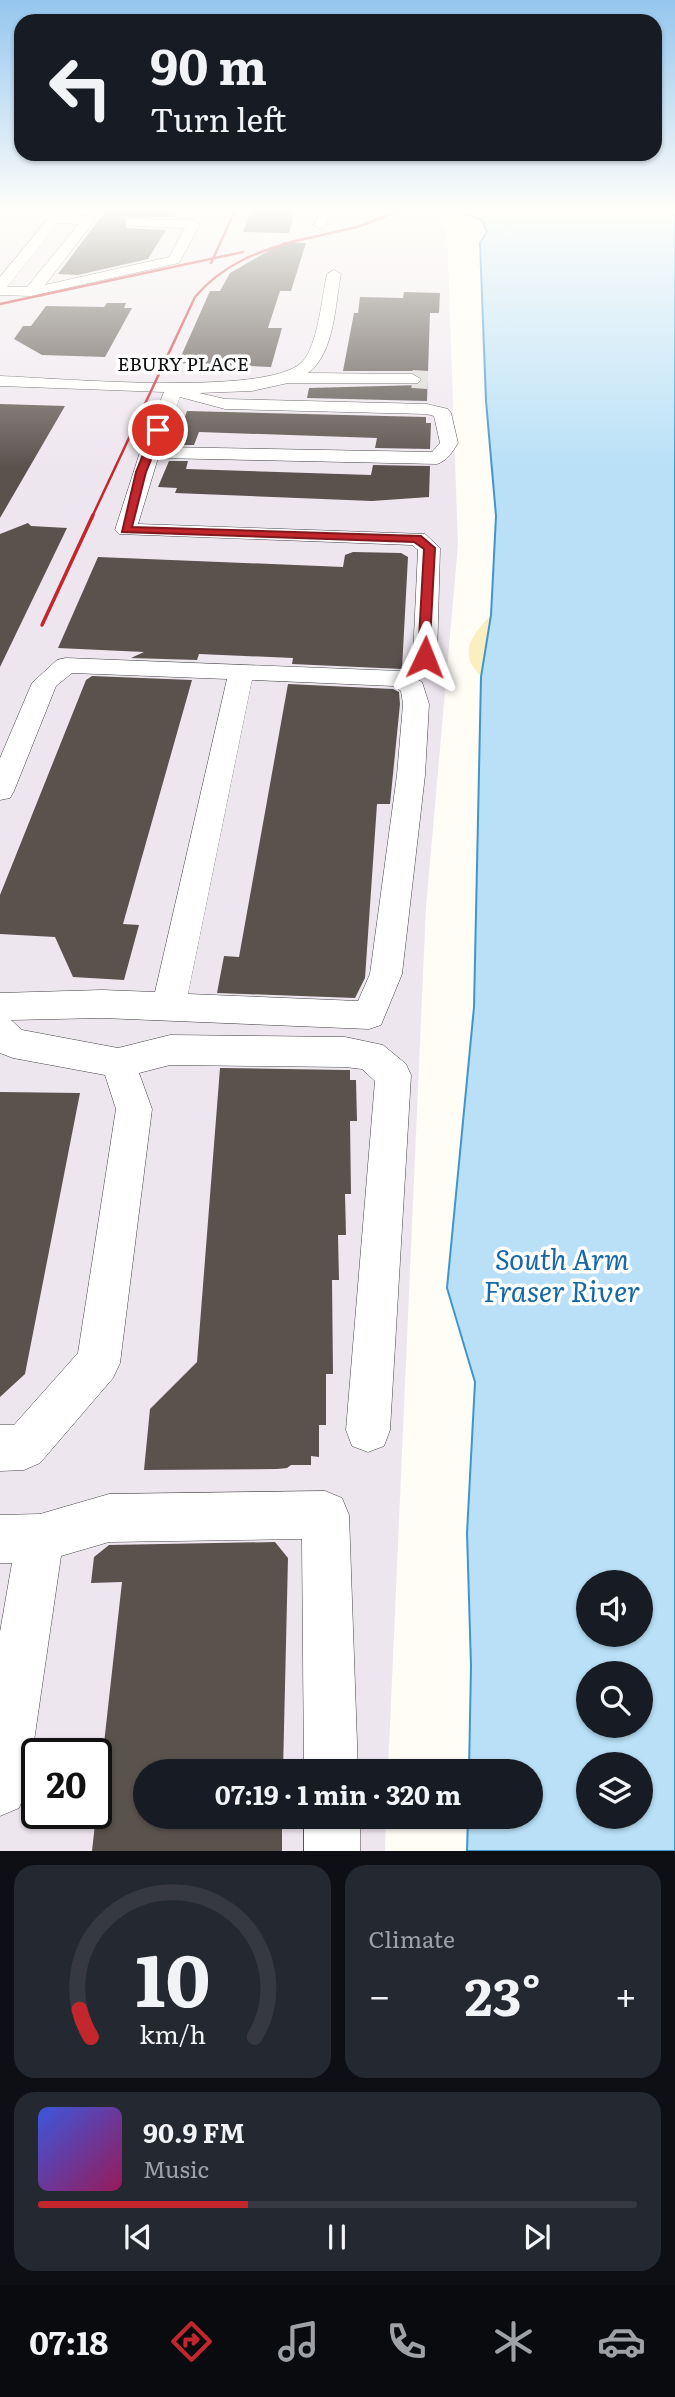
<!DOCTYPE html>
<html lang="en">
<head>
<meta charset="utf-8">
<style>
	body { margin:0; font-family:Literata,serif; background:#242831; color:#f1f3f6; height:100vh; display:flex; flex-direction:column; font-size:26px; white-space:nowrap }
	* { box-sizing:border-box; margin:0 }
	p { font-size:23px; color:#9ea1a6 }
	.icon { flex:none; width:38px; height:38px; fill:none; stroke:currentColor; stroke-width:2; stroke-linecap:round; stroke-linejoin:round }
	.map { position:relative; height:1851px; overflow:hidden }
	.panel { display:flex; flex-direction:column; gap:14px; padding:14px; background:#0d0f14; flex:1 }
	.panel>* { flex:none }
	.banner { position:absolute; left:14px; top:14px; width:648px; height:147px; border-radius:21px; box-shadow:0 2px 5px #0004; background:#171b24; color:#f1f3f6; overflow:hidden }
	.fabs { position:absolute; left:576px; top:1570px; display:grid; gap:14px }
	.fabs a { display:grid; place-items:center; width:77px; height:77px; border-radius:50%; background:#171b24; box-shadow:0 2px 5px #0004; font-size:35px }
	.speed { position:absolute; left:21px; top:1738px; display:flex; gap:14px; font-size:35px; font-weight:700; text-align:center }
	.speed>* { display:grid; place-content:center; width:91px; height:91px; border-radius:50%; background:#171b24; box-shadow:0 2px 5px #0004; line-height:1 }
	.speed .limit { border:4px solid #111; border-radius:10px; background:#fff; color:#111 }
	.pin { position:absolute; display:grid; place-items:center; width:60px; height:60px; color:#fff; margin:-30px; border:4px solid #fff; border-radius:50%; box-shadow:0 2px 7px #0007 }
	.me { position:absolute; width:77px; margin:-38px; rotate:2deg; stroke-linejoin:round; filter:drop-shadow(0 0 5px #0008) }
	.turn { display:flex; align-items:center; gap:24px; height:147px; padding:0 21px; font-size:32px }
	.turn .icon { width:91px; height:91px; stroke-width:2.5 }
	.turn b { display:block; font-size:49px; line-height:60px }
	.big { font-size:52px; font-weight:700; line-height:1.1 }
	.panel .card { flex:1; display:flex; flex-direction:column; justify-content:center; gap:10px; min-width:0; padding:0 24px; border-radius:21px; background:#242831 }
	.panel .dial { align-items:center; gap:0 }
	.dial svg { height:182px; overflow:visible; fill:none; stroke:#363941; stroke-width:7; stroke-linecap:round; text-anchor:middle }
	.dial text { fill:#f1f3f6; stroke:none }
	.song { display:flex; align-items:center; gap:21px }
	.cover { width:84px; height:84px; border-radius:10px; background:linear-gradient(135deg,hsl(230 70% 55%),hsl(330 70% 35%)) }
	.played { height:7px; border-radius:4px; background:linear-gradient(90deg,#c4262e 35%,#363941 35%) }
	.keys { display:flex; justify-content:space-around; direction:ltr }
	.heat { display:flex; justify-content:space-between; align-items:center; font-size:38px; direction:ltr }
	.panel .tiles { flex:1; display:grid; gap:14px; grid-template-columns:1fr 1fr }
	.card:last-child { grid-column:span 2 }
	.trip { position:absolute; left:133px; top:1759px; width:410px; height:70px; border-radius:35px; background:#171b24; box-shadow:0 2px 5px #0004; font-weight:700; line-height:70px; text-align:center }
	.menu { display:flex; height:112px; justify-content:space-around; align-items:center; background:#090b0e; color:#9ea1a6 }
	.menu .icon { width:49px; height:49px }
	.menu .on { color:#c4262e }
	.menu b { font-size:32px; color:#f1f3f6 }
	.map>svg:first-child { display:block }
	.industrial { fill:#eee6ef; fill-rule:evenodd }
	.sand { fill:#fbeec1 }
	.water { fill:#b9e0f7; stroke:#3f96cf; stroke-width:2; fill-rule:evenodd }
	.building { fill:#5a524d }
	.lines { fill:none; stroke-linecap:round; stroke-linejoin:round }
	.minor-tunnel { stroke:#dbdad3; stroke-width:18; stroke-dasharray:18 9; stroke-linecap:butt }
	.minor-casing { stroke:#444; stroke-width:1 }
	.minor { fill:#fff; fill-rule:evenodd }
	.rail-far1 { stroke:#c4262e; stroke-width:2.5 }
	.rail { stroke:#c4262e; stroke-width:3.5 }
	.route { fill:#c4262e; stroke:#7f191e; stroke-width:2 }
	.labels { text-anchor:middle; stroke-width:7; stroke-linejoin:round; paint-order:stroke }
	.far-street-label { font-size:19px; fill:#111; stroke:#fff }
	.near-water-label { font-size:28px; font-style:italic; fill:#1768a6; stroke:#fff }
</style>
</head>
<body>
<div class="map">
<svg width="675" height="1851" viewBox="0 0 675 1851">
	<rect width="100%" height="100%" fill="#fffdf5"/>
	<path class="industrial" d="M0 209H435L447 231 458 545 426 907 388 1771H145V1816L386 1817 385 1851H0ZM37 1754H96V1813H37Z"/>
	<path class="sand" d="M491 615V683C456 661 467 639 491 615Z"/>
	<path class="water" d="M452 209H675V1851H467L468 1817 530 1816V1771H469L471 1666 467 1533 475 1382 447 1288 474 1007 481 677 491 615 496 516 486 401 480 243 487 232 482 220ZM588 1582H640V1634H588ZM588 1673H640V1726H588ZM588 1764H640V1816H588Z"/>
	<path class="building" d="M107 209H178L173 217H125L126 228 166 230 148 259 78 275 58 274Z
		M252 209H296L289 233 243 232Z
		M284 242 306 243 291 291H280L268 328H282L271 367 178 363 210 291H220L230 273Z
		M404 292 440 293 439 313H430L427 401 307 398 309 388 420 385 424 378 412 371H343L354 313H358L360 297 403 298Z
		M107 303H126L124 308H132L105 357 42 355 14 339 23 326H31L46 306 104 307Z
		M0 404 65 406 0 518Z
		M187 411 426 417V423H431L430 449 375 448 377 438 199 432 194 445H175Z
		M169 461H188L186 469 371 475 373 465 430 466 429 497 372 501 175 493 177 488 158 487Z
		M28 523 31 526 67 528 0 667V534Z
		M353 552 401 553 408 557 402 669 292 664 293 658 199 654 197 660 131 658 144 652 58 648 98 557 343 567 345 555Z
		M92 676 192 680 123 924 139 925 124 980 73 977 55 937 0 934V895L86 680Z
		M288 684 393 689 399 692 400 704 390 804H377L365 978 355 998 217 993 224 956 239 957Z
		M220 1068 345 1070H350V1080H356L357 1121H350L351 1194H345L346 1235H338L339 1280H332L333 1374H326V1425H319V1457L311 1456V1465H291L287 1468 277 1469 144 1470 150 1409 197 1362Z
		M0 1092 80 1093 25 1374 0 1397Z
		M275 1542 288 1558 283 1771H145V1816H282V1851H92L122 1582 91 1583 94 1557 109 1545Z"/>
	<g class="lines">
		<path class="minor-tunnel" d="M412 379 428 380"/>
		<defs>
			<path id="minor" d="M56 209H69L64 215 89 216 95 220 45 285 169 257 185 228 132 226 127 225V219L194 220 200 224 179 263 31 296 0 295V277ZM58 223 79 224 27 287H7Z
				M321 209H333L326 225 320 229 314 225Z
				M334 270 341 274C335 304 335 353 308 373L412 374 421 379 418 383H288L252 391 199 393 225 399 427 404 448 409 451 413 458 443C453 451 447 461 437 464L158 458 138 524 425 534 440 548 437 657 434 662 425 664 416 662 413 657 418 550 412 545 119 534 115 530 140 452 164 392 0 386V376C56 378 268 397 302 362 318 346 322 296 327 274ZM180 397 225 409 426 414 434 416 440 443 432 452 162 447Z
				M66 658 400 671 422 682 429 704 425 775 402 974 381 1025 369 1029 102 1018 11 1020 22 1030 118 1048 170 1035 345 1037 383 1045 406 1064 411 1075 390 1430 384 1446 368 1452 352 1446 346 1430 375 1081 362 1069 345 1067 170 1065 139 1073 152 1109 120 1363 113 1378 40 1463 24 1470 0 1471V1425H14L78 1353 116 1109 105 1075 13 1058 0 1053V993L102 990 155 992 227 679 72 673 56 686 14 791 10 798 0 800V758L32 683 57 660ZM252 680 394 686 401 691 403 704 397 775 370 974 358 1001 188 994Z
				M325 1491 342 1498 349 1515 358 1771H304L302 1539 109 1542 61 1556 27 1789 19 1808 0 1816V1632L12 1563H0V1515L40 1514 109 1494Z
				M304 1816H360V1851H304Z"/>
		</defs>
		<use href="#minor" class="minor-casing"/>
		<use href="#minor" class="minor"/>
		<path class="rail-far1" d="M291 242 357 227 404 209
			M211 263 236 209
			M0 304 243 252
			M92 517 195 297C223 264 258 251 299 240"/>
		<path class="rail" d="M42 625 93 515"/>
	</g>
	<linearGradient id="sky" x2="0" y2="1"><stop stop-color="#95c6ee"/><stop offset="0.45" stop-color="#fffefa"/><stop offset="1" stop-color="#fffefa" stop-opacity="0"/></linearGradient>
	<rect width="675" height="468" fill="url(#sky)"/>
	<path class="route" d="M158 427 163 430 146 472 132 527 421 536 435 548 429 660 425 661 418 657 424 549 414 542 122 532 136 472 153 430Z"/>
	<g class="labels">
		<g class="far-street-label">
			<text x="183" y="371">EBURY PLACE</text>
		</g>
		<g class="near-water-label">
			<text x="562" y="1270">South Arm<tspan x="562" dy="32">Fraser River</tspan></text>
		</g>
	</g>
</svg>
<div class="fabs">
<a><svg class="icon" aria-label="sound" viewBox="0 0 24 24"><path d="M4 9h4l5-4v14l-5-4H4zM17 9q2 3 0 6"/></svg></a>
<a><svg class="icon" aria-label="search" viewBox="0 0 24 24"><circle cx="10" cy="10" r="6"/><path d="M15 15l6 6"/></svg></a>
<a><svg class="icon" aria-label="layers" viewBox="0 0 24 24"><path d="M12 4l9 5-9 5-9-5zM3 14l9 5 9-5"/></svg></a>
</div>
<div class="speed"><div class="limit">20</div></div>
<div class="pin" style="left:158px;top:430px;background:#d93025"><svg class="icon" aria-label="arrive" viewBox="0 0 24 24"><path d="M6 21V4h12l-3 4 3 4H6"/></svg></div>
<svg class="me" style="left:425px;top:657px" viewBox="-20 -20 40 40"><path d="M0-17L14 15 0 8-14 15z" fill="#c4262e" stroke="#fff" stroke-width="4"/></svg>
<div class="trip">07:19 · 1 min · 320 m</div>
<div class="banner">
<div class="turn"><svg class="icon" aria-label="left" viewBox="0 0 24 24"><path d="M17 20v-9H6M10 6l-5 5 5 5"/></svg><div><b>90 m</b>Turn left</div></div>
</div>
</div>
<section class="panel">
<div class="tiles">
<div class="card dial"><svg viewBox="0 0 100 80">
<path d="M14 69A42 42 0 1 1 86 69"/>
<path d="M14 69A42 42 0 0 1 9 57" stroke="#c4262e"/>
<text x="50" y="56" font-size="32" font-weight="700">10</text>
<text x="50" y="72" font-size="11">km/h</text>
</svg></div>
<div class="card"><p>Climate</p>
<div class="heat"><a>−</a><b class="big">23°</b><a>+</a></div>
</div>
<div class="card">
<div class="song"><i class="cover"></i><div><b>90.9 FM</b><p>Music</p></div></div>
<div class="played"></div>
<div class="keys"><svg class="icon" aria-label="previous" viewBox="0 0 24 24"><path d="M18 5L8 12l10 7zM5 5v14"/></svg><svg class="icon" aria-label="pause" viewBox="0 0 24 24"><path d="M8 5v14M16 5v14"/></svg><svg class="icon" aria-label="next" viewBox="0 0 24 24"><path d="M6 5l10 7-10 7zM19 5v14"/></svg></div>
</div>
</div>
</section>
<nav class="menu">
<b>07:18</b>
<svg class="icon on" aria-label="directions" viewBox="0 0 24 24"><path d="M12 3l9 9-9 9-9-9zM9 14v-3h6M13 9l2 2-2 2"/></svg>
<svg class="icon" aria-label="music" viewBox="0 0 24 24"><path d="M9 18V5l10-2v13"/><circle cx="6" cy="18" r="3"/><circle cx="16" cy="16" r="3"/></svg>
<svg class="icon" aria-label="phone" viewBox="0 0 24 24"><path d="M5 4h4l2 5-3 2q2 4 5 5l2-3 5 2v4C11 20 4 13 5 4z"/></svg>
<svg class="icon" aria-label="climate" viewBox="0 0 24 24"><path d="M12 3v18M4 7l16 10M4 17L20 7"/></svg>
<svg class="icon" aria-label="car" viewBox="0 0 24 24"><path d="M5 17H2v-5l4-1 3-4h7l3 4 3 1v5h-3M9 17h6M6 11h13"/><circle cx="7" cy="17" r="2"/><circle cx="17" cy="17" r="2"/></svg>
</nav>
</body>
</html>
